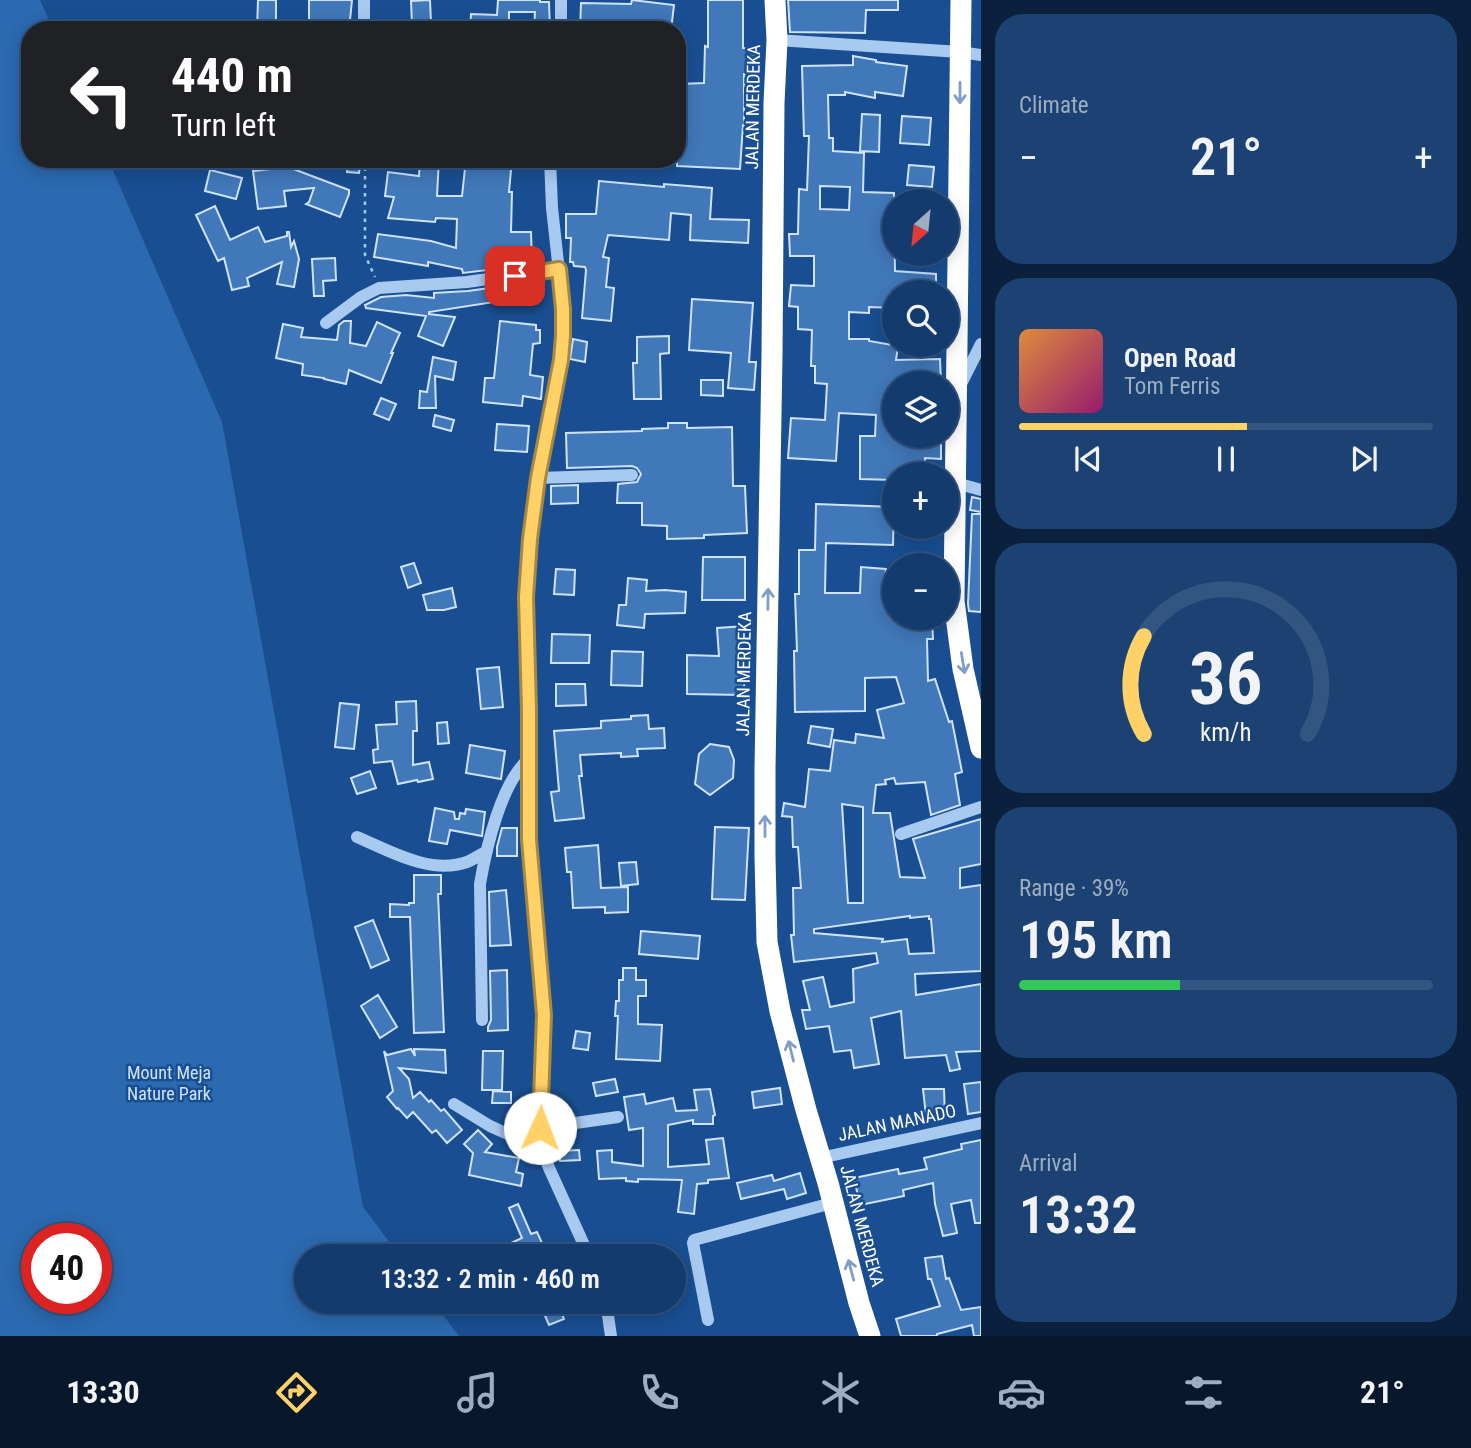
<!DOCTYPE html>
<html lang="en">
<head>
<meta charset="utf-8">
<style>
	body { margin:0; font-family:"Roboto Condensed",sans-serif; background:#1c4273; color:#f1f3f6; height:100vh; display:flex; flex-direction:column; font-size:26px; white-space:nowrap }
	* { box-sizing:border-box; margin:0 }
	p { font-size:23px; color:#9dadc2 }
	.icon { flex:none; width:38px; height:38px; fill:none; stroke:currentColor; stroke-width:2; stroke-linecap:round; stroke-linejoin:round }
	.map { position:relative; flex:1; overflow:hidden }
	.sheet { display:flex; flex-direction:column; gap:14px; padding:14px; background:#0a203c; width:490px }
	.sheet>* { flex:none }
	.banner { position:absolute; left:21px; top:21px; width:665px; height:147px; border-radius:28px; box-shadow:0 4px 18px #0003,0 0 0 2px #325581; background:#202124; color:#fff; overflow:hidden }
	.needle { width:46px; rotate:207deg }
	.fabs { position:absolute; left:882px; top:189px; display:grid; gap:14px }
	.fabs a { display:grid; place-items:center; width:77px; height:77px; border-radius:50%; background:#133b6e; box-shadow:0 4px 18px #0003,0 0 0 2px #325581; font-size:35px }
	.speed { position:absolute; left:21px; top:1223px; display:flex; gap:14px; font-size:35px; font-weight:700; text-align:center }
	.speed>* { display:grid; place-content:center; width:91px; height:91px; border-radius:50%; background:#133b6e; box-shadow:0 4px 18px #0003,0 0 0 2px #325581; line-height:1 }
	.speed .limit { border:10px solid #d22; background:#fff; color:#111 }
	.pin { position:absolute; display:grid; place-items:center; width:60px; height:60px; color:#fff; margin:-30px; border-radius:14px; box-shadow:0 4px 10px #0006 }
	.me { position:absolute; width:77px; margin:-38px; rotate:2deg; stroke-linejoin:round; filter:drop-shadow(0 0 5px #0008) }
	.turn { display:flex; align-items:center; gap:24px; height:147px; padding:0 35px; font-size:32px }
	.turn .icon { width:91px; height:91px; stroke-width:2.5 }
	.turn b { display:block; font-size:49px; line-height:60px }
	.big { font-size:52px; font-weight:600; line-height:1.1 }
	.sheet .widget { flex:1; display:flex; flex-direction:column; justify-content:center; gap:10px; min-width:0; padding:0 24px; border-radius:28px; background:#1c4273 }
	.sheet .dial { align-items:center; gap:0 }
	.dial svg { height:182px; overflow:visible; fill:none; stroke:#325581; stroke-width:7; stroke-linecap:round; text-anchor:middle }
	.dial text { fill:#f1f3f6; stroke:none }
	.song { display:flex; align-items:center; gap:21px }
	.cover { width:84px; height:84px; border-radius:10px; background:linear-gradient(135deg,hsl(30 70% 55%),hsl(320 70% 35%)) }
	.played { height:7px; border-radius:4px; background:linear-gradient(90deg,#ffd166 55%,#325581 55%) }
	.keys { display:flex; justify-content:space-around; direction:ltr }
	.heat { display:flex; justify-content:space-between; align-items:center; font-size:38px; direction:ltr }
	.charge { height:10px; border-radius:5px; background:linear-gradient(90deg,#34c759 39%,#325581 0) }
	.trip { position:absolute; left:294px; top:1244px; width:392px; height:70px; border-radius:35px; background:#133b6e; box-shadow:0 4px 18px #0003,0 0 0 2px #325581; font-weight:600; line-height:70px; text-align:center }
	.tabs { display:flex; height:112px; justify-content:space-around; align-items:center; background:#08182c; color:#9dadc2 }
	.tabs .icon { width:49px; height:49px }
	.tabs .current { color:#ffd166 }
	.tabs b { font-size:32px; color:#f1f3f6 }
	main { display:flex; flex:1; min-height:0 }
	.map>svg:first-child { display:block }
	.green { fill:#2b69b0; fill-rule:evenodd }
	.building { fill:#4178b9; stroke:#cee3fb; stroke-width:2; fill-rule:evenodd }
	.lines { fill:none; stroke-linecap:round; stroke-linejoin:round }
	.path { stroke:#a8c9f0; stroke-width:2.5; stroke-dasharray:3.5 5; stroke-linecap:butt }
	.minor { stroke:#a8c9f0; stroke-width:12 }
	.highway { stroke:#fff; stroke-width:21 }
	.oneway { stroke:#809ec3 }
	.route-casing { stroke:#a68842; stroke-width:18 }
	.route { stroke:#ffd166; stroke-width:12 }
	.labels { text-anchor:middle; stroke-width:5; stroke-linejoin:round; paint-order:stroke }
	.street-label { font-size:18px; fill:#fff; stroke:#194f92 }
	.park-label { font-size:18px; fill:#cee3fb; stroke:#194f92 }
</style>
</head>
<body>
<main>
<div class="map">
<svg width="981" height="1336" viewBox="0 0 981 1336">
	<rect width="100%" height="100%" fill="#194f92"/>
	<path class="green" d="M0 0H40L53 30H30V159H108L222 422 363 1207 400 1256H306V1302H433L459 1336H0ZM96 1239V1298H37V1239Z"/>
	<path class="building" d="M258 0H276V20L303 21V30H257Z
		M309 0H352L349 30H309Z
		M430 0 431 23 412 24 411 1Z
		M498 0H540V2H549L550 30H534L535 12H509V30H470L471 14 497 15Z
		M632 0 674 5 671 30 615 28V30H580L581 3 631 4Z
		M708 0H743V48L757 49 758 74H744V125H743L740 169 677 166V132H680V84L704 83 705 46 708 47Z
		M788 0H898V10H866L865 33 790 32Z
		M853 56 876 60V62L907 66 903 96 875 92V98L845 92V95H828L829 138H833V151L864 153 863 192 894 193 895 271 936 274V292H894V308L869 307V313L849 312V339H869V341L898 346 896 360 940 359 941 383H894V436L941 437V459L925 458V474H894V480L860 479V436H875L876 415 839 413 836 461 788 458 791 418 825 420 827 384 815 383V366H811L812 330 798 329V307L789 306 791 285 814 286V256H790L789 234H798L799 189 807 190 809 136H804L802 66 853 65ZM820 186 850 187 849 210 820 209Z
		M862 114 880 115 879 152 860 151Z
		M902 116 931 118 929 145 900 143Z
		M349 159H361L359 173 347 172Z
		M420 159H439L437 196H462L466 159H512L509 192H512L511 232H531L532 262 487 263 488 270 463 273 462 269 428 262V266L374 257 378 234 431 241 456 248 457 219 436 218 435 222 388 218 394 197 385 196 388 172 419 176Z
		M909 165 934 167 932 187 907 185Z
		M288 167 349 190V194L340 217 306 204 309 202 314 188 284 191 286 206 258 209 253 171Z
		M210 170 242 178 236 199 205 191Z
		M599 181 664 187V184L712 188 710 219 749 220 748 243 690 240 691 215 671 213 669 240 608 235 603 257 609 258 606 287 614 288 611 321 582 318 586 270 585 267 574 266 573 262H570L571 238H566V214H596Z
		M215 206 230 240 258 227 265 242 287 236V232H289L291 247 294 241 299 259 294 287 277 284 282 262 247 278 249 286 232 290 224 258 218 261 196 215Z
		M335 258 336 280 323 281 324 296H314L312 259Z
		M518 284 520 298 429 312V314L455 317 443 346 418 336 426 316 366 308 365 305 381 297 406 295 434 298V293L468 291Z
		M692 299 753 303 749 362H756L754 390 728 388 731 353 689 350Z
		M344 321H351L350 343 366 346 377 322 400 333 391 353H393L381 383 349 370 346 384 324 379V378L302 375 303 364 276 358 283 324 303 328 301 337 337 340 339 325Z
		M500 321 536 325V330H540V343L533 344 530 375 543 377 541 399 523 396 522 406 483 402 485 378H494Z
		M669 336V353L660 354 661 399H634L633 363H637V337Z
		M573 339 587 342 585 362 570 359Z
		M433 357 456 362 453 380 435 376 436 408H419L420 391 427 392Z
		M701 380H723V396L701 395Z
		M381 398 396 404 389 420 374 414Z
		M435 415 454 420 451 431 433 426Z
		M668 423H687V428L732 427 733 486H745L747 533 704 535V538L667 539V526L642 525V503H617L618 484 637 482 641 474 637 468 632 466 567 468 566 433 642 431V429L668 428Z
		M497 424 529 426 527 452 495 450Z
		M578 485V503L551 504V486Z
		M972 497 981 499V512L970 510Z
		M816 504 894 507 893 545 826 543 825 593H860L861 567 886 569 884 597H894V618H932L933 639H927L928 681 935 679 949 722 952 721 962 772 955 774 960 805 931 815 925 782 896 784 894 778 885 780 886 784 876 785 873 813H890L900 877 925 878 913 839 981 819V864L960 868V888L981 885V971L915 974 916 995 981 984V1051L956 1052 960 1069 950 1071 946 1055 905 1058 901 1011 871 1018 879 1064 854 1068 851 1050 834 1052 829 1026 806 1029 802 1010H810L803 981 823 977 830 1007 854 1002 853 969 878 963 876 953 794 962 791 935H794L793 888H801L798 847H793L792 817 782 816 784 803 805 807 809 769 830 771 834 740 855 743 856 734 884 738 877 710 904 703 896 677 865 678V711L795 712 794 651H797L795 594H799V550H815ZM842 804 863 807V903H848ZM910 916V918L929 916V919H931L934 953 909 954 907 939 882 942 883 939 814 933V929Z
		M972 514H981V612L969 611 968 604Z
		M703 557H745V600H702Z
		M414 563 421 583 408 588 401 567Z
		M556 569 575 570 574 595 554 594Z
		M628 578 647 580 646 591 665 590 686 592 685 613 645 614 644 628 617 625 619 605H626Z
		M452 588 456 607 444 610H427L423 595Z
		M746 626 748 648H745L744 695 687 694V655L719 656 717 628Z
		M552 634 590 635 589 663H551Z
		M612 651 643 652 642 686 611 685Z
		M499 667 503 707 481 709 477 669Z
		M556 684H585L586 705 556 706Z
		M416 701 417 731H413V765L429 762 433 779 418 782 417 780 398 784 392 761 374 763 373 750 378 749 376 725 397 724 396 702Z
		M340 703 359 705 354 749 335 747Z
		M648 715 649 729 664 728 665 748 637 749 638 756 621 757V753L580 755 582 776H579L584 818 555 821 551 792 559 791 554 731 601 728V721L631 719V716Z
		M447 722 449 743 438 744 437 723Z
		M811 726 833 729 830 747 808 743Z
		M710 744 729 747 734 760 733 778 710 795 695 784 699 754Z
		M470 745 505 751 501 779 466 773Z
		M370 771 376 788 357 794 351 778Z
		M435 808 454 812 455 819H459L460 813 465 814 466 809 485 812 482 836 450 830 447 844 429 841Z
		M715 827 749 828 745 900 712 899Z
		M502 828H517V856H497V847Z
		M598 845 601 888 628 887V912L605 913V907L573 908 571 872H567L565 848Z
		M636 862 638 884 621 886 619 863Z
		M414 875H441V894H438L444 1032 414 1033 410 917H390V904L409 905V903H414Z
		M506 890 511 945 490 946 489 892Z
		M373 920 389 960 371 968 355 927Z
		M641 931 700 936 698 959 639 954Z
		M623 968H636V980H646V996H638V1024L662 1025 660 1061 616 1059 618 1016H615L616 1001H619V980H623Z
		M507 970 508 1030 488 1031V1027L491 1020 490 971Z
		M378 995 397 1027 380 1038 361 1006Z
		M576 1031 590 1033 588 1050 573 1048Z
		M411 1049 415 1056 414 1049 445 1050 446 1073 399 1068 409 1079 413 1098 420 1092 429 1102 431 1100 441 1111 444 1109 462 1130 447 1143 436 1130 432 1133 413 1112 407 1118 398 1108 397 1109 387 1097 393 1091 384 1051 387 1055Z
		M483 1051H503L502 1090H482Z
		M615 1079 618 1092 596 1096 593 1083Z
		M981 1082V1112L968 1114 964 1084Z
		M780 1088 782 1104 754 1108 752 1092Z
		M710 1089 715 1115 713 1116V1124H693V1120L668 1125V1167L709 1164 706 1140 723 1138 729 1178 708 1180V1183L697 1184 694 1214 678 1212 682 1180 638 1179V1182L626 1181V1178L599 1179 597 1151 612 1150V1162L643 1166V1128L629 1130 624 1097 644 1094 646 1104 673 1098 676 1111 697 1110 694 1090Z
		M923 1089H944L945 1116H926Z
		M493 1091 511 1092V1103H492Z
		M478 1130 492 1144 485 1152 519 1158 516 1172 523 1174 521 1186 469 1175 473 1153 464 1144Z
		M981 1140V1223H975L971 1200 951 1204 957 1233 943 1236 935 1204 933 1183 903 1190 904 1196 860 1205 854 1178 898 1169 899 1174 927 1169 924 1158 962 1149 961 1144Z
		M579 1150 580 1160 560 1161V1151Z
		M800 1173 806 1193 787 1199 784 1189 741 1199 737 1183 772 1175 774 1181Z
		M518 1204 531 1234 537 1232 548 1256H517L511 1243 522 1238 509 1208Z
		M942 1256 946 1279 949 1278 961 1310 981 1307V1336H974L972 1325 937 1334V1336H901L896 1319 940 1306 931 1279H928L925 1258Z
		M539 1302H557L564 1319 549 1325Z"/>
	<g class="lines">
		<path class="path" d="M365 159V255L375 277"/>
		<path class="minor" d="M561 0V30
			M364 30V0
			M777 40 960 52 981 55
			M550 159 552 208 563 308V336L561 360 538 478 530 539 525 597 529 710V840L544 1015 539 1140 549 1168 589 1256
			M326 323 361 297 379 288 467 282 559 269
			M961 384 981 344
			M538 478 632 475
			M956 483 981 490
			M901 834 981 807
			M357 837C390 851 430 875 467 862 474 859 480 855 487 851
			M482 1020 480 884C486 849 501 782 529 759
			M454 1104 490 1126 519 1139 539 1140
			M540 1128 618 1117
			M820 1158 981 1123
			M606 1302 611 1336
			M708 1320 693 1243 694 1240 832 1203"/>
		<path class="highway" d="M775 0 777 40 774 103 772 356 765 769V857L767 942 780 1011 806 1110 828 1183 859 1303 870 1336
			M961 0 954 601 963 669 981 748"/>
	</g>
	<defs><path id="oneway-shaft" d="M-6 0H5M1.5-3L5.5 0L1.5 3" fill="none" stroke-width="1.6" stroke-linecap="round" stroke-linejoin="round" transform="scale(1.75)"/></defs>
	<g class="oneway">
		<use href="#oneway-shaft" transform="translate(960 93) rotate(90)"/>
		<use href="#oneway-shaft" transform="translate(768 599) rotate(-89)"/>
		<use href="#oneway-shaft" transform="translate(963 663) rotate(81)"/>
		<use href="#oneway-shaft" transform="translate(765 826) rotate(-90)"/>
		<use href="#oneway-shaft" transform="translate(791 1051) rotate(-104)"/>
		<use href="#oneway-shaft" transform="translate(851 1270) rotate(-105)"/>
	</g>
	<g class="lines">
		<defs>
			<path id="route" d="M515 276 559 269 563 309V336L561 360 538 478 530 539 526 597 529 710V840L544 1015 540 1128"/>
		</defs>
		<use href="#route" class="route-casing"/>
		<use href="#route" class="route"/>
	</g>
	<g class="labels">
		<g class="street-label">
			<text transform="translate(753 107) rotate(-89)" y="6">JALAN MERDEKA</text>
			<text transform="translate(744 674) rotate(-89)" y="6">JALAN MERDEKA</text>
			<text transform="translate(897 1123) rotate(-12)" y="6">JALAN MANADO</text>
			<text transform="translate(862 1226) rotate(75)" y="6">JALAN MERDEKA</text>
		</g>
		<g class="park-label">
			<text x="169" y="1079">Mount Meja<tspan x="169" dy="21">Nature Park</tspan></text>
		</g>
	</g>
</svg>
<div class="fabs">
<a><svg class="needle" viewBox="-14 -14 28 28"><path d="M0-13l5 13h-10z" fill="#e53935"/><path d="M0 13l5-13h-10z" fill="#9dadc2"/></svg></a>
<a><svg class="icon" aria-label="search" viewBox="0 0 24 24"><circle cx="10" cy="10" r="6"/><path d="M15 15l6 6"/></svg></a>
<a><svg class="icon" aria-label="layers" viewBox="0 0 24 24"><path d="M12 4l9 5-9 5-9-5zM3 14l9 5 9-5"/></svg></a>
<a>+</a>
<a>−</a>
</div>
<div class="speed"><div class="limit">40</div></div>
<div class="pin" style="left:515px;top:276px;background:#d93025"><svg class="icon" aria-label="arrive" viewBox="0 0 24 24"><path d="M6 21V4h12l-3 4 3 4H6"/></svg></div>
<svg class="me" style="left:540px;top:1128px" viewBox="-20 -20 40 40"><circle r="19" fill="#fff"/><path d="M0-13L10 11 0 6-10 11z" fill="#ffd166"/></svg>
<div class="trip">13:32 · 2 min · 460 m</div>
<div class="banner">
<div class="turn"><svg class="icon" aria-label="left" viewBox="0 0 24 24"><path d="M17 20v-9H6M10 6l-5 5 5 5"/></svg><div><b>440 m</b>Turn left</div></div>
</div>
</div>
<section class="sheet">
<div class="widget"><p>Climate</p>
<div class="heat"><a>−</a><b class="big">21°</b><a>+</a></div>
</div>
<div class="widget">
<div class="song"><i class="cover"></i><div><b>Open Road</b><p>Tom Ferris</p></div></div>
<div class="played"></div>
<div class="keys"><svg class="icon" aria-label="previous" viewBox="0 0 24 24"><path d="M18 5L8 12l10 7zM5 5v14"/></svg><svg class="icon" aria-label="pause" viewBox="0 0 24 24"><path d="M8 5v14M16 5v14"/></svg><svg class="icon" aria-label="next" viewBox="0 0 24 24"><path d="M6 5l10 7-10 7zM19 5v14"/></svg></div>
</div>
<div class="widget dial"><svg viewBox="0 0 100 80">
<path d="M14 69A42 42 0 1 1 86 69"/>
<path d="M14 69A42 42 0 0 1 14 26" stroke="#ffd166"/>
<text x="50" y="56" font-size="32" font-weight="700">36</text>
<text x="50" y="72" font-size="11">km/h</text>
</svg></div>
<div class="widget"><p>Range · 39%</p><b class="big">195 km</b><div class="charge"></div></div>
<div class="widget"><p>Arrival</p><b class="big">13:32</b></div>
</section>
</main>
<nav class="tabs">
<b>13:30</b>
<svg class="icon current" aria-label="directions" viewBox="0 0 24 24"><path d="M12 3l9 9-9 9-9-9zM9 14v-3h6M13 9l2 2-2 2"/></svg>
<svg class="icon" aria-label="music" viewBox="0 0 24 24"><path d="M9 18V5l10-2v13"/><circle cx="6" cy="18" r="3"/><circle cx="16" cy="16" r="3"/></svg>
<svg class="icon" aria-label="phone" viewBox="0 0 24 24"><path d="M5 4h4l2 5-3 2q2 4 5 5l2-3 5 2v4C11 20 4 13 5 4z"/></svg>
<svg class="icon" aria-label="climate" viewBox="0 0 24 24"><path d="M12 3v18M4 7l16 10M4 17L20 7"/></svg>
<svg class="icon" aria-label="car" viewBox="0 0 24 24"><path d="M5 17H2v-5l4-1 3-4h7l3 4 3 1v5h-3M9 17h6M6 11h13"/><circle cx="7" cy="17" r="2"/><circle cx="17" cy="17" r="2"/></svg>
<svg class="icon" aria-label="filters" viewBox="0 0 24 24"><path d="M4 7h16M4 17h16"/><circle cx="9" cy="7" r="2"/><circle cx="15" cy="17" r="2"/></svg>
<b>21°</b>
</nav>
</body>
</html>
